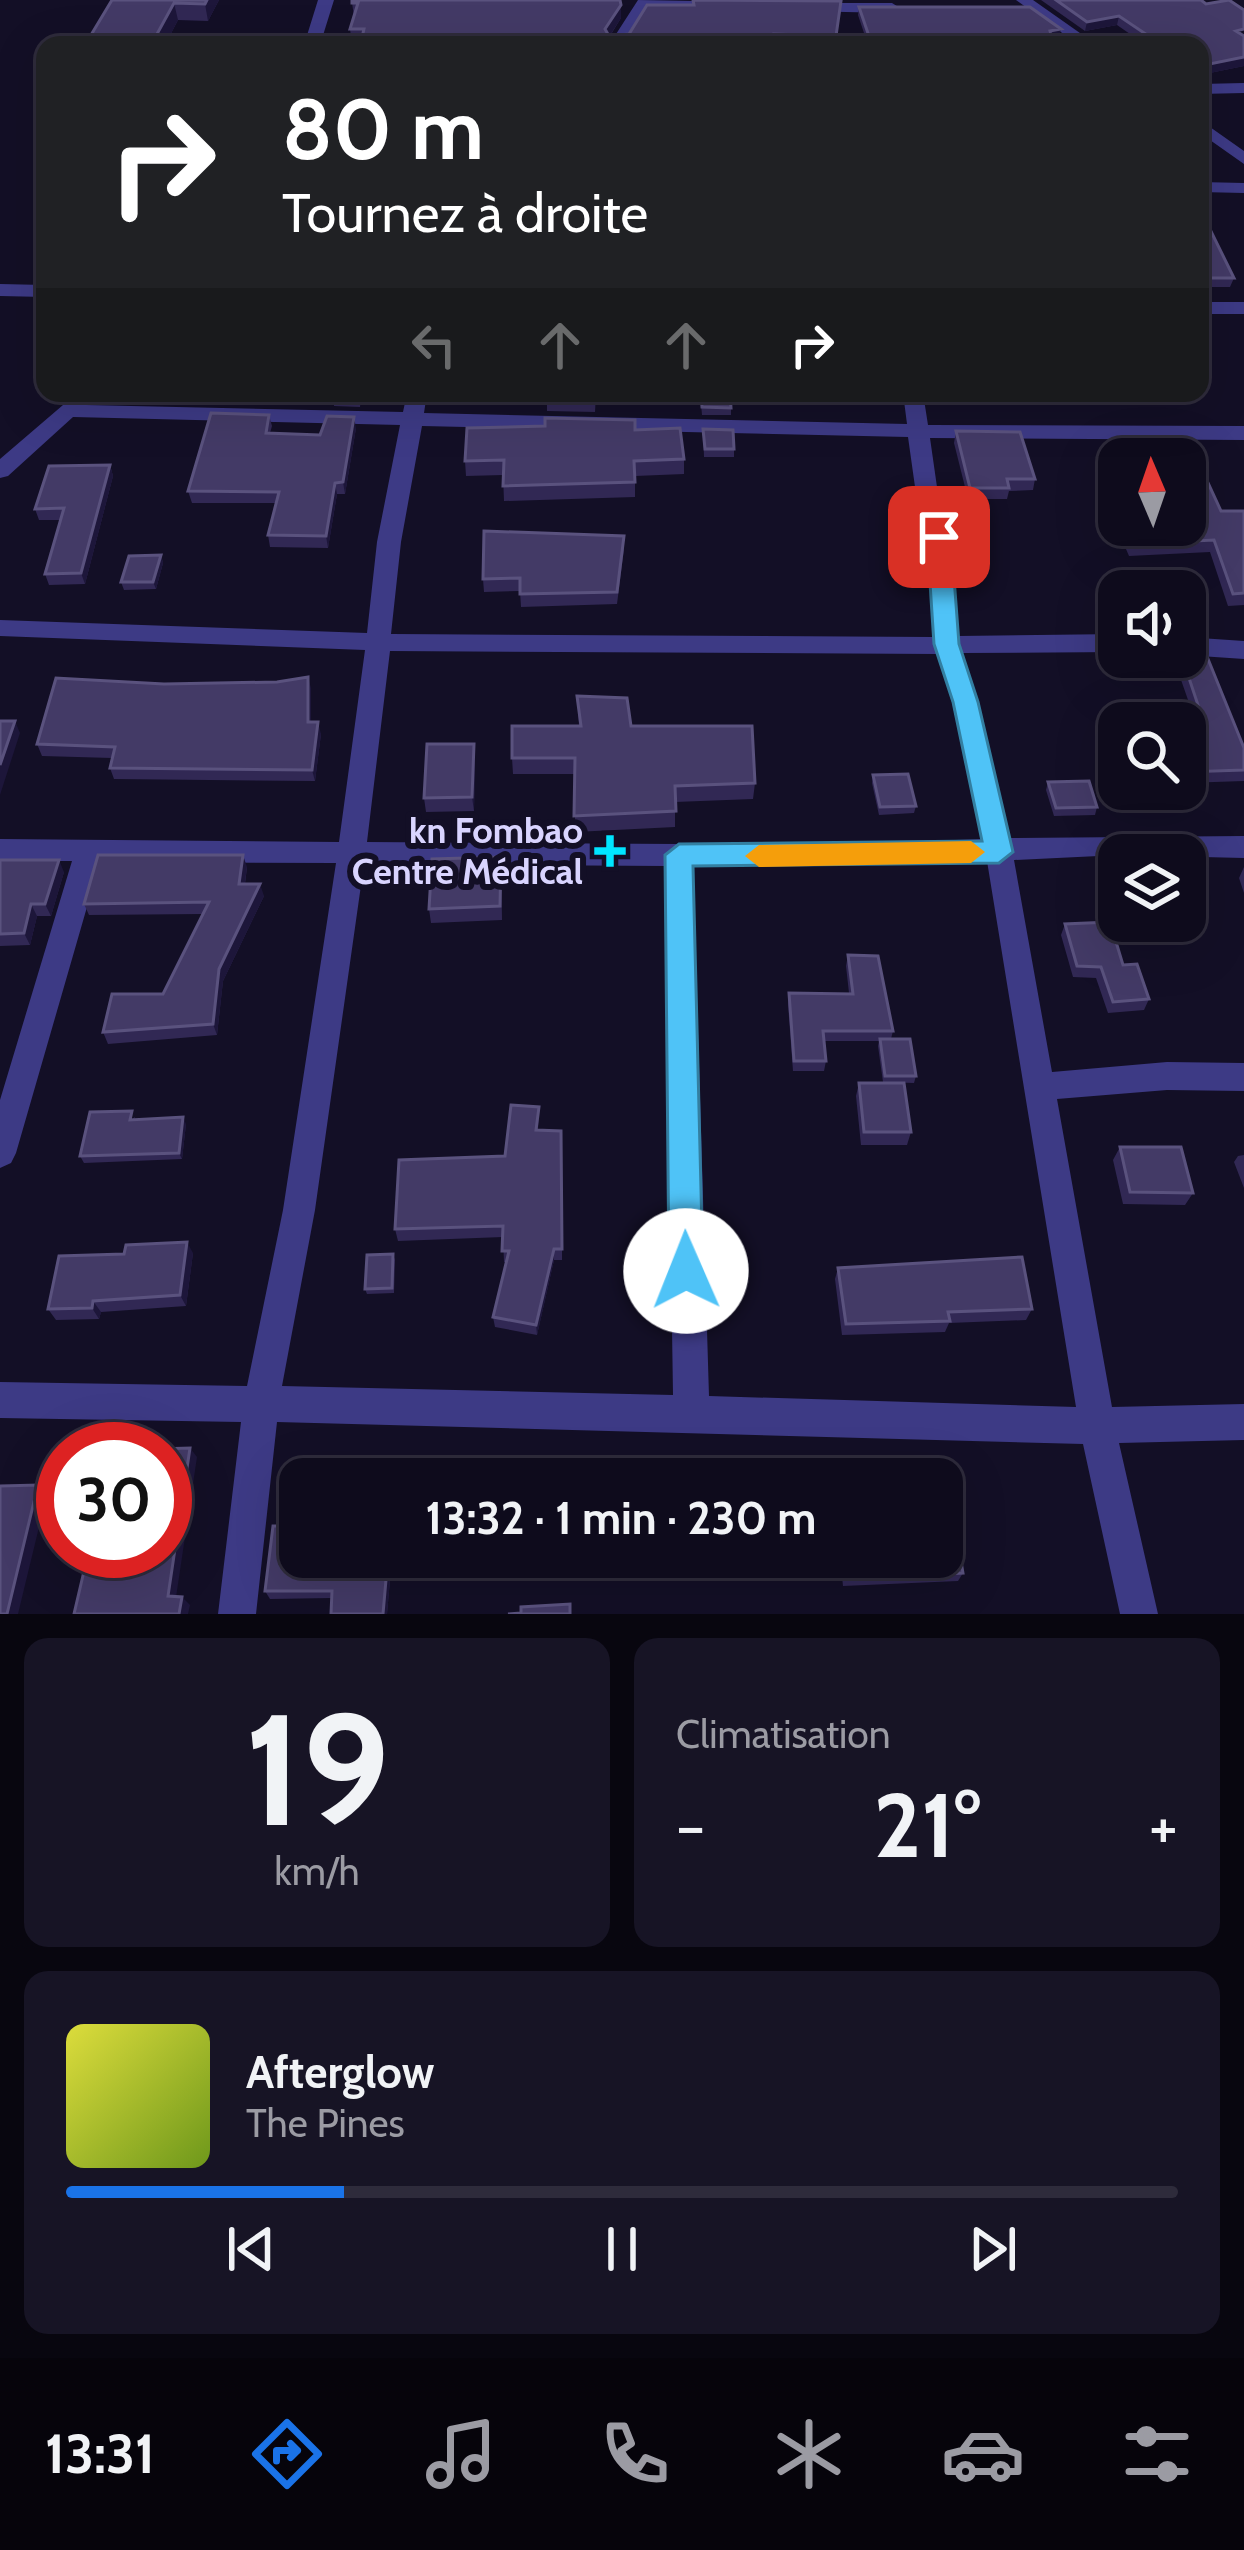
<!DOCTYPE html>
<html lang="fr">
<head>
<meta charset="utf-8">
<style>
	body { margin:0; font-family:Cabin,sans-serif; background:#171425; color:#f1f3f6; height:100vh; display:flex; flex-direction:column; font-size:45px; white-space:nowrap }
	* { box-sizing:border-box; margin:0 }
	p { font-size:39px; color:#9b9ba3 }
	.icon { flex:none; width:66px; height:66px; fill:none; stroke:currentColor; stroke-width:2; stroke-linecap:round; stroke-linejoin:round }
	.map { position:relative; height:1614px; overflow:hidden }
	.side { display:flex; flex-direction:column; gap:24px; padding:24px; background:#08060f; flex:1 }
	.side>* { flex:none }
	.top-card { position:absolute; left:36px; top:36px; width:1173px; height:366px; border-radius:24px; box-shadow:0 12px 48px #0002,0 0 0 3px #2e2b3b; background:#202124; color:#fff; overflow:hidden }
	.needle { width:78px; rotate:358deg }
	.tools { position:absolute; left:1098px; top:438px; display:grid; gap:24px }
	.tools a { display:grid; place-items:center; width:108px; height:108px; border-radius:24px; background:#0e0b1c; box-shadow:0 12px 48px #0002,0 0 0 3px #2e2b3b; font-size:60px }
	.speed { position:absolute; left:36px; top:1422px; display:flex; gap:24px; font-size:60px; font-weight:700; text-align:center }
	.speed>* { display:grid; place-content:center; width:156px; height:156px; border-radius:50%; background:#0e0b1c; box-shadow:0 12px 48px #0002,0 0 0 3px #2e2b3b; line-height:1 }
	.speed .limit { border:18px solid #d22; background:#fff; color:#111 }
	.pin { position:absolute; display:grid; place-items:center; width:102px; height:102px; color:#fff; margin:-51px; border-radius:24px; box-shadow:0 6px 18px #0006 }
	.me { position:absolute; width:132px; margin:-66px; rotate:359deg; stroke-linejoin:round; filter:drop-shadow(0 0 9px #0008) }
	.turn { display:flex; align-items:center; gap:42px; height:252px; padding:0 48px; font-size:54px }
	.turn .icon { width:156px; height:156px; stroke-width:2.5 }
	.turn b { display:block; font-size:84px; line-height:102px }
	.lanes { display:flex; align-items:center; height:114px; padding:0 48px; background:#0003; justify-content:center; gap:60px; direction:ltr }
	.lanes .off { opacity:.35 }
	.big { font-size:90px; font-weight:800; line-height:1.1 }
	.side .tile { flex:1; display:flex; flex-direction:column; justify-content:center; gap:18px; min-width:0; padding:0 42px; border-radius:24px; background:#171425 }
	.side .dial { align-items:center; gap:0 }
	.dial b { font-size:156px; line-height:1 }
	.song { display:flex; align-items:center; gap:36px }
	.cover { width:144px; height:144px; border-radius:18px; background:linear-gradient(135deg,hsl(60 70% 55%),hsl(80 70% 35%)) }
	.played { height:12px; border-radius:6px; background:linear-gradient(90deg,#1a73e8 25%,#2e2b3b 25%) }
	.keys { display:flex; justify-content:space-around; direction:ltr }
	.heat { display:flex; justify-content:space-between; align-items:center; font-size:66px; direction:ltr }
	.side .tiles { flex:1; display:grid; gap:24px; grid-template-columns:1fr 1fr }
	.tile:last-child { grid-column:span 2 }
	.trip { position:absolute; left:279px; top:1458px; width:684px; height:120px; border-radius:24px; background:#0e0b1c; box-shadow:0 12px 48px #0002,0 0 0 3px #2e2b3b; font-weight:800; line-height:120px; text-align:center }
	.tab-bar { display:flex; height:192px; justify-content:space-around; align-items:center; background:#06040b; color:#9b9ba3 }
	.tab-bar .icon { width:84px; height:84px }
	.tab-bar .selected { color:#1a73e8 }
	.tab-bar b { font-size:54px; color:#f1f3f6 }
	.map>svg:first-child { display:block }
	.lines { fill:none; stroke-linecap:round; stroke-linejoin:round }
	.street { fill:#3d3a85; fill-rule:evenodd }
	.wall { fill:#312854 }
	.shaded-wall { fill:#1d163a }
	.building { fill:#433a66; stroke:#5a527e; stroke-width:3 }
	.route { fill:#4fc3f7; stroke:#337fa1; stroke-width:3 }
	.slow { fill:#f59e0b }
	.poi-dot { fill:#00e5ff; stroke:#130f26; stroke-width:4.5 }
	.labels { text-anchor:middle; stroke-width:12; stroke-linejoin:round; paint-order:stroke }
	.poi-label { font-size:36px; font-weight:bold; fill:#d9d4ff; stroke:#130f26; text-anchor:end }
</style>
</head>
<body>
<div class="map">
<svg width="1244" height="1614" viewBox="0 0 1244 1614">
	<rect width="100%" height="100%" fill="#130f26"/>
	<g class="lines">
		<path class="street" d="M318 0H334L320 45H304Z
			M638 0 694 1 702 6 694 11 647 9 625 45H609Z
			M1016 0H1033L1097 45H1079Z
			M804 3H892L900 8 892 13 799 11V5Z
			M1244 83V93L1200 94V84Z
			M1200 120 1244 151V164L1200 133Z
			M1200 182 1244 183V193L1200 192Z
			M0 284 45 285V297L0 296Z
			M1200 302H1244V314H1200Z
			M77 393 89 394 92 398 86 405 403 412 407 393H427L424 413 907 424 903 393H923L928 425 1244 426V440L930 438 939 501 950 537 958 636 1119 634V652L961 653 978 702 1010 838 1244 836V858L1119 855 1014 860 1052 1072 1167 1062 1244 1063V1091L1167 1090 1057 1099 1112 1407 1244 1404V1440L1119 1443 1158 1614H1120L1083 1444 277 1422 256 1614H218L241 1422 0 1418V1382L247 1386 283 1210 336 863 100 862 16 1153 11 1163 0 1168V1100L72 861H0V839L339 842 365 650 0 636V620L367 633 377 542 400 425 73 417 8 476 0 478V459ZM422 426 908 437 917 501 928 537 933 637 391 634 401 542ZM390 651 937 654 952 702 982 839 825 845 367 842ZM987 861 1076 1407 709 1396 693 866ZM364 864 665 866 673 1395 282 1386 315 1210Z
			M1185 637 1244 641V659L1185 655Z"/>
	</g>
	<path class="wall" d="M112 0H219L208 21 178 20 165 45H85Z
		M693 0 841 1 836 45H359L360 43H352L350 29 354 16 352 3 621 18 610 36 629 34 693 5Z
		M1041 0H1201L1244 66 1200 75V45H1146L1117 25 1085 31Z
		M859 7 1059 37 1052 38 1054 45H868L858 15Z
		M1200 209 1234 278 1230 287H1200Z
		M333 393H371L370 398H361L360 407 334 406Z
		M547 393H596L595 412 547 411Z
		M700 393 731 408V415H702Z
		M269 415 272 426 270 433 320 435 356 428 345 494H337L328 548 270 547 268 535 276 503H192L188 491Z
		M703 429 734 449V457H704Z
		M635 430 684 459V474L635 476V497L504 501 503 475 466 476 465 461Z
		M956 431 1035 479 1033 490 1009 491 1007 499H968L954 443Z
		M1133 448H1192L1221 511H1244V605L1228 606 1210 552 1129 556 1117 528 1119 522V525H1185V459H1129Z
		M110 465 113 476 85 584 49 585 45 574 60 520H39L35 509Z
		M624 549 617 604 521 607 520 591 484 592 483 579Z
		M161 555 163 563 156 589 124 590 121 582Z
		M1186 646 1244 748V781L1185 783V723H1151L1153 718 1194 717 1173 657H1185Z
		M164 684 311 688V722L321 734 315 781 114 779 110 768 112 758 42 756 37 744Z
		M577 696 631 726 755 783 753 799 675 802V827L575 832V774H513L512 758 579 726Z
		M475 759 474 811 426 812 424 798Z
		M873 775 916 806 914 813 879 815 872 783Z
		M1048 782 1097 807 1095 815 1054 816 1046 790Z
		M1185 785 1186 788 1181 799 1143 801 1139 789H1185Z
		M501 857 502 920 431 923 429 909Z
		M0 860 64 872 51 916H37L30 945 0 946Z
		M247 867 245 884 264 896 223 981 217 1035 108 1044 103 1032 163 994 203 914 89 915 84 904Z
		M1244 867V893L1239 878Z
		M1065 924 1123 965 1149 999 1144 1010 1108 1013 1096 978 1073 977 1061 935Z
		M848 955 893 1031 891 1039 916 1076 914 1083 883 1082 878 1046 879 1041H824L826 1061 824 1071H793L788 1004 789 993H849L846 966Z
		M859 1083 911 1132 907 1145H861L856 1096Z
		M539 1107 538 1130 562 1143V1260H554L537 1335 495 1327 493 1317 507 1262H504L503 1237 398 1241 395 1229 505 1156Z
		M135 1117 134 1120 186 1124 182 1159 84 1163 80 1156Z
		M1120 1147 1193 1193 1185 1205 1123 1204 1113 1160Z
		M1244 1155V1188L1234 1162 1238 1156Z
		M193 1253 186 1306 101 1312 99 1319 56 1320 48 1309Z
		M393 1254 395 1260 394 1293 367 1294 365 1289Z
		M838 1268 1032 1309 1026 1320 949 1323 945 1332 842 1335 835 1279Z
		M300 1557H392L387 1614 332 1598 270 1599 265 1591Z
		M794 1557H835V1561L833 1565 794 1563Z
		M840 1557H942L963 1573 958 1581 843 1586Z"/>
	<path class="shaded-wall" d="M207 0H219L208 21 205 4Z
		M174 3 178 20 165 45H151Z
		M621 5V18L605 43V29Z
		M1119 16 1117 25 1085 31 1087 22Z
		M1061 29 1059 37 1048 39 1050 31Z
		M1244 57V66L1200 75V66Z
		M354 417 356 428 345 494 343 482Z
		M110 465 113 476 85 584 81 573Z
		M335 483 337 494 328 548 326 536Z
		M161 555 163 563 156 589 153 582Z
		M308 677 311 688V734L308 722Z
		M15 721 20 733 0 795V765Z
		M318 722 321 734 315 781 312 770Z
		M474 744 475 759 474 811 472 797Z
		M243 855 247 867 243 896 239 884Z
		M59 860 64 872 51 916 45 904Z
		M260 884 264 896 223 981 217 1035 213 1024 219 969Z
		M31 904 37 916 30 945 24 933Z
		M183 1117 186 1124 182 1159 179 1153Z
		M187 1242 193 1253 186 1306 180 1295Z
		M554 1249V1260L537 1335 536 1325Z
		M93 1301 101 1312 99 1319 92 1308Z
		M190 1448 197 1457 175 1604 168 1596Z
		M38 1485 47 1494 18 1614H7Z
		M388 1557H392L387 1614H383Z
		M182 1597 190 1605 188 1614H179Z"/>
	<path class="building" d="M112 0H207L205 4 174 3 151 45H85Z
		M352 0H620L621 5 605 29 609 36 629 34 647 5H694L693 0 841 1 836 36 774 34 775 45H746L745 37H682L680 45H360L364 29H350L358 3H352Z
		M1056 0H1201L1206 4 1229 0 1244 10V29L1236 31 1244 36V57L1200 66V45H1162L1119 16 1087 22Z
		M859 7H1030L1061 29 1050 31 1054 45H872Z
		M1200 209 1234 278H1200Z
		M547 393H595V402L547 401Z
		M701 393H730L731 408 702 407Z
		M211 413 269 415 266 433 320 435 327 416 354 417 343 482 335 483 326 536 268 535 279 492 188 491Z
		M545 418 635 420V430L680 428 684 459 634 461 635 482 503 486 504 460 465 461 467 428 545 426Z
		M703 429 733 430 734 449H705Z
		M956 431 1020 432 1035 479H1007L1009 488H970Z
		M1133 448H1192L1221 511H1244V593L1233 594 1214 540 1133 544 1125 525H1185V459H1137Z
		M110 465 81 573 45 574 64 508 35 509 49 466Z
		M484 531 624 536 617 592 520 594V578L483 579Z
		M161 555 153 582H121L129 556Z
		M1185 625 1186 646 1204 649 1244 748V770L1185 772V723H1155L1153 718 1202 717 1182 657H1185Z
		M308 677V722H318L312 770 110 768 115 747 37 744 56 678 164 684 277 682Z
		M577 696 627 698 631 726H752L755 783 675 786 676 811 574 816 575 758H512V726H581Z
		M0 721H15L0 765Z
		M427 744H474L472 797 424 798Z
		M908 774 916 806 880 807 873 775Z
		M1089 781 1097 807 1056 808 1048 782Z
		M98 855H243L239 884H260L219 969 213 1024 103 1032 112 994H163L209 902 84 904Z
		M501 857 500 906 429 909 432 859Z
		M0 860H59L45 904H31L24 933 0 934Z
		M1110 922 1123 965 1137 964 1149 999 1113 1002 1101 967 1077 966 1065 924Z
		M848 955 878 956 893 1031H823L826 1061H794L789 993 853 994Z
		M880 1039H910L916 1076H885Z
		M859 1083H904L911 1132H864Z
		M511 1105 539 1107 536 1130 561 1131 562 1249H554L536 1325 493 1317 509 1251H502L503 1226 395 1229 399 1160 505 1156Z
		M132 1111 130 1120 183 1117 179 1153 80 1156 90 1112Z
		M1120 1147H1181L1193 1193 1130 1192Z
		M187 1242 180 1295 93 1301 92 1308 48 1309 59 1256 124 1254 126 1245Z
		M393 1254 392 1288 365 1289 367 1255Z
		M1022 1257 1032 1309 948 1312 950 1321 846 1324 838 1268Z
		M190 1448 168 1596 182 1597 179 1614H74L88 1554H83V1551H165V1449H156Z
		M38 1485 7 1614H0V1486Z
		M273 1526H300V1557H388L383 1614H331L332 1591H265Z
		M942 1532H956L963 1573 847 1578 844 1557H942Z
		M796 1557H835V1561L796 1559Z
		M570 1604V1614H508L521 1613V1607Z"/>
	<path class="route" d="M939 530 951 537 959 644 978 702 1013 852 999 863 693 866 703 1271 698 1283 686 1288 674 1283 669 1271 665 855 679 844 982 841 953 702 934 644 927 537Z"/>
	<path class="slow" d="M971 841 985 852 971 863 759 867 745 856 759 845Z"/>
	<path class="poi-dot" d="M604 833h12v12h12v12h-12v12h-12v-12h-12v-12h12z"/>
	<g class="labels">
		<g class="poi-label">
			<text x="583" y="843">kn Fombao<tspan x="583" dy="41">Centre Médical</tspan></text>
		</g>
	</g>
</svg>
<div class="tools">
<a><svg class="needle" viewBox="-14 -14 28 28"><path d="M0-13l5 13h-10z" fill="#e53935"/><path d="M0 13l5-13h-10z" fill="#9b9ba3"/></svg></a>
<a><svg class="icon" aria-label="sound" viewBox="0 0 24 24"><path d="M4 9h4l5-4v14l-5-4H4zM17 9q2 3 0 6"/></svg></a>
<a><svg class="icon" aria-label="search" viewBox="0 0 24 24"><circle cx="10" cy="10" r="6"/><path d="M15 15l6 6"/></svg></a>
<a><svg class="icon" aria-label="layers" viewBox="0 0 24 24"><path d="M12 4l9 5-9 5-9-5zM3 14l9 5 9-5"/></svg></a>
</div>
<div class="speed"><div class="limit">30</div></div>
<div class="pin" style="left:939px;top:537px;background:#d93025"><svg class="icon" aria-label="arrive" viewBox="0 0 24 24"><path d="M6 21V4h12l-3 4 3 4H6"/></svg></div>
<svg class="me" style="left:686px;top:1271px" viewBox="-20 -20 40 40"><circle r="19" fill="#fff"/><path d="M0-13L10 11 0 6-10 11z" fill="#4fc3f7"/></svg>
<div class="trip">13:32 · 1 min · 230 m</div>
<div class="top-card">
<div class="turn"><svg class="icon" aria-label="right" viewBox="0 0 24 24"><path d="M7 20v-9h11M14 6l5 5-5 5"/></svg><div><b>80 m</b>Tournez à droite</div></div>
<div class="lanes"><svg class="icon off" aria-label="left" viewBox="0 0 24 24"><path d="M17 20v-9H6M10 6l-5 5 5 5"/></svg><svg class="icon off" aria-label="ahead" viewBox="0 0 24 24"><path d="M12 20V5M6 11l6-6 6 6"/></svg><svg class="icon off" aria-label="ahead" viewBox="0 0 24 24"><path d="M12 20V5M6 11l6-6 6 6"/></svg><svg class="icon" aria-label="right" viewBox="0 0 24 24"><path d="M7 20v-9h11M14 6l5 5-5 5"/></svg></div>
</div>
</div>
<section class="side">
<div class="tiles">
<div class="tile dial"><b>19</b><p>km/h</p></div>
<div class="tile"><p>Climatisation</p>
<div class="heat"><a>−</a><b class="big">21°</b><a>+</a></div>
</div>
<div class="tile">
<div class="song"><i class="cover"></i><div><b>Afterglow</b><p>The Pines</p></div></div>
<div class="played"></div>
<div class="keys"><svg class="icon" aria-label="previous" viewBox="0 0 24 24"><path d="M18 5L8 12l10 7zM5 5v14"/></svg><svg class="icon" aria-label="pause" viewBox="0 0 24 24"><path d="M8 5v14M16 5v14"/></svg><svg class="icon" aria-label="next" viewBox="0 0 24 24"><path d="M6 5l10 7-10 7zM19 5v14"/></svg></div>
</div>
</div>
</section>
<nav class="tab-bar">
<b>13:31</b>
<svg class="icon selected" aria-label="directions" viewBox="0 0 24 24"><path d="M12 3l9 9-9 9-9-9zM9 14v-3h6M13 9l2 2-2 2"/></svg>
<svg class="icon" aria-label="music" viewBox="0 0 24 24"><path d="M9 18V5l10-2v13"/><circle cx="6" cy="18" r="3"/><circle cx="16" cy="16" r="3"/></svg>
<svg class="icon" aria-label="phone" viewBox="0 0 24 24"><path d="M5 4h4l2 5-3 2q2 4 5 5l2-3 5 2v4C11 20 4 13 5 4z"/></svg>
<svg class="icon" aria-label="climate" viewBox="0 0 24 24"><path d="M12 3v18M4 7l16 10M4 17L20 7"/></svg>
<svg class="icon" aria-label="car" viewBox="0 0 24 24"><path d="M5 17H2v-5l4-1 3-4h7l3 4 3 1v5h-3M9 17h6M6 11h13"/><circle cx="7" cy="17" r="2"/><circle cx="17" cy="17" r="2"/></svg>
<svg class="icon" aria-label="filters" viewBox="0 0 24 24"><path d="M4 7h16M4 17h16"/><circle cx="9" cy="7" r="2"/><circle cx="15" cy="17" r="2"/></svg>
</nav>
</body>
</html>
